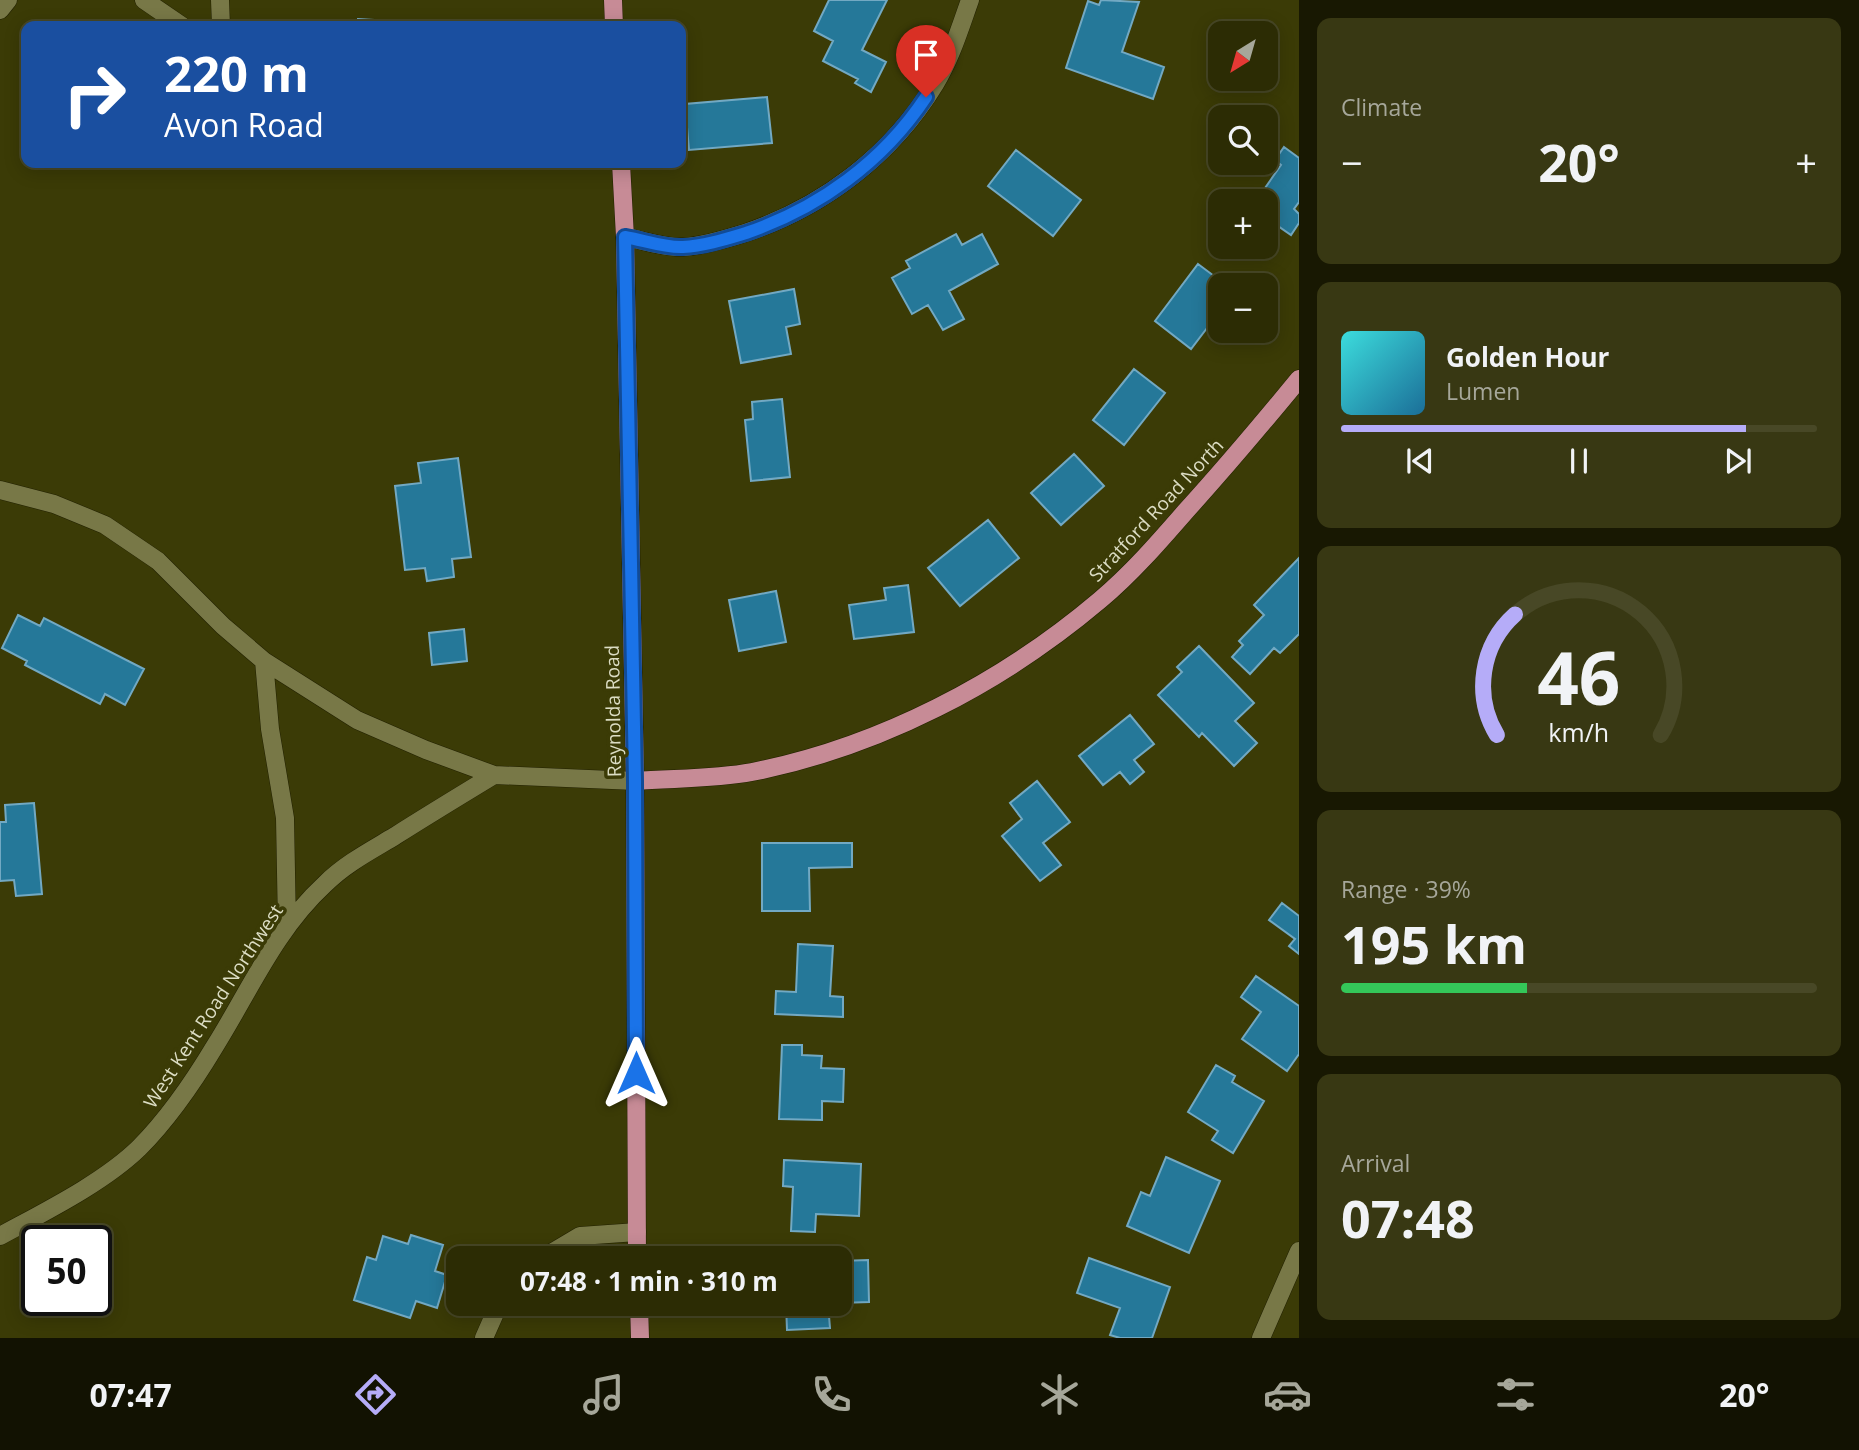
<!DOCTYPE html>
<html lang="en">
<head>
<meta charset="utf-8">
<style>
	body { margin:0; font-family:"Open Sans",sans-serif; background:#383813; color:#f1f3f6; height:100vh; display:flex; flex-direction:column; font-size:26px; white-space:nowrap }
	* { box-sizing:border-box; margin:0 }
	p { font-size:23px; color:#a6a79a }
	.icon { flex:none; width:38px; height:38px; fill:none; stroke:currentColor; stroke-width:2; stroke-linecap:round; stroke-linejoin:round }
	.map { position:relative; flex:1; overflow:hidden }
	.details { display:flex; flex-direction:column; gap:18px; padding:18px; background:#181802; width:560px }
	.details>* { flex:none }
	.banner { position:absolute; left:21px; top:21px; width:665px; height:147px; border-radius:14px; box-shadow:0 4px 18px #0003,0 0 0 2px #484826; background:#1a4fa0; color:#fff; overflow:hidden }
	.needle { width:46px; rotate:217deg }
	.buttons { position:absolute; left:1208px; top:21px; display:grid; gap:14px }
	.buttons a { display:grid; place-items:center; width:70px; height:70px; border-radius:14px; background:#2c2c04; box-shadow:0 4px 18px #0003,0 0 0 2px #484826; font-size:35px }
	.speed { position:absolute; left:21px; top:1225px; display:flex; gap:14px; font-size:35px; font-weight:700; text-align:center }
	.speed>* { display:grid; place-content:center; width:91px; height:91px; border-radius:50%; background:#2c2c04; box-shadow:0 4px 18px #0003,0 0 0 2px #484826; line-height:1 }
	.speed .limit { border:4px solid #111; border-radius:10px; background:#fff; color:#111 }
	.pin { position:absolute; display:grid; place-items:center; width:60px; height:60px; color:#fff; margin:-72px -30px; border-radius:50% 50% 50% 0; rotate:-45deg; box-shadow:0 0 7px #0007 }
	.pin .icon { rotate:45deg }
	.me { position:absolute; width:77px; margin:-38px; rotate:0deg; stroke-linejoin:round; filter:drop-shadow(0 0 5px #0008) }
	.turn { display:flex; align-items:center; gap:24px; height:147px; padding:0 28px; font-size:32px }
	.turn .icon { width:91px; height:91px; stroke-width:2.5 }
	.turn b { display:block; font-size:49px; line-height:60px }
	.big { font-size:52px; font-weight:700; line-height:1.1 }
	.details .widget { flex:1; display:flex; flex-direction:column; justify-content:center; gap:10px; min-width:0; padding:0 24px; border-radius:14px; background:#383813 }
	.details .dial { align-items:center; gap:0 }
	.dial svg { height:182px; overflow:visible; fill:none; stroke:#484826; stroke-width:7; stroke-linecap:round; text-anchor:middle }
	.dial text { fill:#f1f3f6; stroke:none }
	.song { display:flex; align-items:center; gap:21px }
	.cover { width:84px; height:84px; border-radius:10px; background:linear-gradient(135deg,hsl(180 70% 55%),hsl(200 70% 35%)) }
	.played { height:7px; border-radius:4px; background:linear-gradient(90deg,#b5acf8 85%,#484826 85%) }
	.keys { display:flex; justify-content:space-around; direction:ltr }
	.heat { display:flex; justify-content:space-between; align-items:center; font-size:38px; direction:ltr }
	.charge { height:10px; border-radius:5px; background:linear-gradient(90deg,#34c759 39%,#484826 0) }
	.trip { position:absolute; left:446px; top:1246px; width:406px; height:70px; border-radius:14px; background:#2c2c04; box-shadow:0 4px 18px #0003,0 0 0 2px #484826; font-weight:700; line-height:70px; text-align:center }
	.menu { display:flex; height:112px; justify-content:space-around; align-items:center; background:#121202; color:#a6a79a }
	.menu .icon { width:49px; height:49px }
	.menu .active { color:#b5acf8 }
	.menu b { font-size:32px; color:#f1f3f6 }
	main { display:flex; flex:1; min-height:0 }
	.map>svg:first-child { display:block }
	.building { fill:#257899; stroke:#72a9c3; stroke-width:2 }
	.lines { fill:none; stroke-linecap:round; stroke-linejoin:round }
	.minor-casing { stroke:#222100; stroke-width:19 }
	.major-casing { stroke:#222100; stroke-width:19 }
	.minor { stroke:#787847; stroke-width:18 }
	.major { stroke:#c78b96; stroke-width:18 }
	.route-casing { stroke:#114b97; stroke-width:18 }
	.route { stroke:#1a73e8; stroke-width:12 }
	.labels { text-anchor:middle; stroke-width:7; stroke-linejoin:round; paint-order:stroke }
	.street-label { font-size:19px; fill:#dcddc4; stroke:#3b3b06 }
</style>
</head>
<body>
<main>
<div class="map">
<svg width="1299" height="1338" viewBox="0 0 1299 1338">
	<rect width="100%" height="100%" fill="#3b3b06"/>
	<path class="building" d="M829 0H887L862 50 886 62 871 92 855 83 858 79 823 61 833 41 814 31Z
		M1101 0 1139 2 1122 52 1164 67 1153 99 1066 68 1088 1 1099 5Z
		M358 19 456 25V26H357Z
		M767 97 772 143 689 150 685 104Z
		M1284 147 1299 158V202L1294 209 1299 214V223L1291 235 1265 217V201H1256L1281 165 1275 160Z
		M1016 150 1081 200 1053 236 988 186Z
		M956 234 962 245 982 234 998 264 949 291 964 319 943 330 928 305 912 314 892 278 910 268 906 261Z
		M1198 264 1226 285H1220V311L1191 349 1155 321Z
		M794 289 800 324 786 327 791 354 741 363 729 301Z
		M1134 369 1165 393 1124 445 1093 420Z
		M782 399 790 477 751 481 745 420 753 419 752 402Z
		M1074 454 1104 486 1061 525 1031 493Z
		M458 458 471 557 452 559 454 577 427 581 425 568 405 570 395 486 421 483 418 463Z
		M988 520 1019 558 960 606 928 568Z
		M1299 558V634L1280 653 1274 648 1250 674 1232 657 1243 645 1239 641 1264 615 1254 605Z
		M908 585 914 632 854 639 849 605 886 600 884 588Z
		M776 591 786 642 739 651 729 600Z
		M18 615 40 626 44 618 144 669 125 705 105 694 100 704 25 665 27 661 2 648Z
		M464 629 467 661 432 665 429 633Z
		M1199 646 1254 703 1235 721 1257 743 1234 766 1202 733 1199 737 1158 695 1182 672 1177 667Z
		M1130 715 1154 744 1134 760 1144 772 1130 784 1120 772 1103 785 1079 756Z
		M1037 781 1070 822 1043 843 1061 865 1040 881 1002 836 1022 819 1010 803Z
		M34 803 42 894 16 896 14 880 0 881V822H6L5 805Z
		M762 843H852V867L809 868 810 911H762Z
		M1282 903 1299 916V954L1289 946 1295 939 1269 920Z
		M798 944 833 946 830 996 843 997V1017L775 1014 776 991 796 992Z
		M1256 976 1299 1006V1054L1287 1071 1242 1039 1261 1012 1241 997Z
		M782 1045H802V1055L822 1056 821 1068 844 1069 843 1102 822 1101V1120L779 1119Z
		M1216 1065 1235 1076 1232 1082 1264 1101 1233 1153 1212 1140 1218 1131 1188 1112Z
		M1166 1157 1220 1181 1189 1253 1127 1226 1141 1192 1150 1196Z
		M784 1160 861 1164 859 1216 816 1214 815 1232 791 1231 793 1187 783 1186Z
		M411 1235 443 1245 435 1271 447 1275 437 1308 416 1301 410 1318 354 1300 367 1257 376 1260 383 1236 408 1244Z
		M1089 1258 1170 1287 1152 1338H1120L1110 1335 1120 1308 1077 1293Z
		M868 1260 869 1302 840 1303V1261Z
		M786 1304H828L830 1328 787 1330Z"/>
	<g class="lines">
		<defs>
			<path id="minor" d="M144 0 182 26
				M220 0 221 26
				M0 10 8 0
				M625 237C643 240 664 248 683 247 703 246 726 239 745 233 823 207 892 155 935 84 951 58 960 28 970 0
				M0 490 54 504 105 525 158 561 223 626 264 661 270 729 285 818 287 926
				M264 661 357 720 426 750 494 775 635 781
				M0 1236C44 1212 103 1183 139 1148 168 1119 194 1081 215 1046 250 990 275 930 325 884 345 864 370 851 395 836 428 815 461 795 494 775
				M543 1258 580 1236 637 1232
				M484 1338 499 1304
				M1261 1338 1299 1251"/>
			<path id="major" d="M613 0 614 26
				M621 163 625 237 635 781 637 1258
				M635 781C674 778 714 779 752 772 879 747 1002 683 1100 600 1131 574 1158 543 1185 512 1224 469 1262 424 1299 379
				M639 1304 640 1338"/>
		</defs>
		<use href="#minor" class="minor-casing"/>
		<use href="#major" class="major-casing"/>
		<use href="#minor" class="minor"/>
		<use href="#major" class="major"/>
	</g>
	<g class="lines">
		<defs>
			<path id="route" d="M636 1073 635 781 625 237C643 240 665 248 683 247 704 246 726 239 746 233 819 208 883 162 926 97"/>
		</defs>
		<use href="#route" class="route-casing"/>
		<use href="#route" class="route"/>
	</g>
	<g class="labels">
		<g class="street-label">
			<text transform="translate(1156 510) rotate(-47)" y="7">Stratford Road North</text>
			<text transform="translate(613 711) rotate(-91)" y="7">Reynolda Road</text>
			<text transform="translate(213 1006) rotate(-57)" y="7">West Kent Road Northwest</text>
		</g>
	</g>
</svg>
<div class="buttons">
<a><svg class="needle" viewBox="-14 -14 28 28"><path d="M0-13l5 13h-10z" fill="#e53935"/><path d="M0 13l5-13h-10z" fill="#a6a79a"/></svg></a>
<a><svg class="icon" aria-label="search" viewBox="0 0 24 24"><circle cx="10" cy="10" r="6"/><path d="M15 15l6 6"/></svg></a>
<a>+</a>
<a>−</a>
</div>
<div class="speed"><div class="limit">50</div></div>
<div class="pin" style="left:926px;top:97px;background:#d93025"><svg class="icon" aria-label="arrive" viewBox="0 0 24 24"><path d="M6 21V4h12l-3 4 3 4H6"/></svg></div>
<svg class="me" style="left:636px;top:1073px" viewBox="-20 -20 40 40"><path d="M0-17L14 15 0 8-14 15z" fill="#1a73e8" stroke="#fff" stroke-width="4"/></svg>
<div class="trip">07:48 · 1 min · 310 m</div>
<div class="banner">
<div class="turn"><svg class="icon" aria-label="right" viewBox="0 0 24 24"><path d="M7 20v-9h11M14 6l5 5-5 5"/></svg><div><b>220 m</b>Avon Road</div></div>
</div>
</div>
<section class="details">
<div class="widget"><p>Climate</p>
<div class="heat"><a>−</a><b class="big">20°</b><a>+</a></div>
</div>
<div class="widget">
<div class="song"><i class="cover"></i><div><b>Golden Hour</b><p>Lumen</p></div></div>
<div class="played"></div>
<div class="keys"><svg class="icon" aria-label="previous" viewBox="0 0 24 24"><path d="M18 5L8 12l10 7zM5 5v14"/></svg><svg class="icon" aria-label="pause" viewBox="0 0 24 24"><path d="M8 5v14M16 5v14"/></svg><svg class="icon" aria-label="next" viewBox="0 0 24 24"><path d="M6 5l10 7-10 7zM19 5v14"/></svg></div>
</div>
<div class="widget dial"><svg viewBox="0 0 100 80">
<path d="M14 69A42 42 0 1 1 86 69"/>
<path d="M14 69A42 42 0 0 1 22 16" stroke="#b5acf8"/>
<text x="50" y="56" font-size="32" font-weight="700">46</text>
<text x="50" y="72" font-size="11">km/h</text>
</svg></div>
<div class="widget"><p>Range · 39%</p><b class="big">195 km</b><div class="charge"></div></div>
<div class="widget"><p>Arrival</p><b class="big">07:48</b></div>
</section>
</main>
<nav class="menu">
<b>07:47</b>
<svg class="icon active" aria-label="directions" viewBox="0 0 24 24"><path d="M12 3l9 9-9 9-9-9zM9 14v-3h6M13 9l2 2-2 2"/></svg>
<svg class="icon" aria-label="music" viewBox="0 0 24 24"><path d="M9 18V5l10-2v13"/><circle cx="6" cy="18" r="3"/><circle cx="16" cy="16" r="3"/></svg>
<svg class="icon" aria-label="phone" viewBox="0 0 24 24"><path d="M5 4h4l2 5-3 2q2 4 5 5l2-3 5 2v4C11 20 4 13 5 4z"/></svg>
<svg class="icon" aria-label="climate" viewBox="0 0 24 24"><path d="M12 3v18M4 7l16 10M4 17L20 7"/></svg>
<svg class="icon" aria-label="car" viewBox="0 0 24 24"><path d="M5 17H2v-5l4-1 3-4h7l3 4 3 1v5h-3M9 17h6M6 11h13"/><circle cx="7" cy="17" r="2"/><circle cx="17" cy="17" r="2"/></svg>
<svg class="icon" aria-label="filters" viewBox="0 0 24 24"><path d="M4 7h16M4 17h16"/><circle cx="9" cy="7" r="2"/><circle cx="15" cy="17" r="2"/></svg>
<b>20°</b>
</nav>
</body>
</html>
